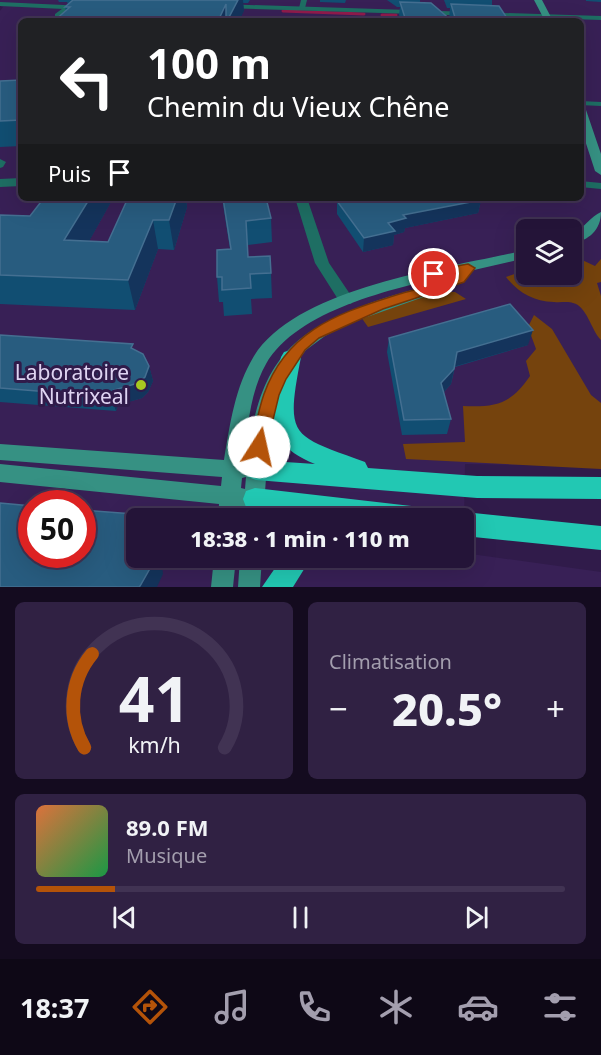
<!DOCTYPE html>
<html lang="fr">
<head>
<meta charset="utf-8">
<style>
	body { margin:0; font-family:"Noto Sans",sans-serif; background:#302143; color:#f1f3f6; height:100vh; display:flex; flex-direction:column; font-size:22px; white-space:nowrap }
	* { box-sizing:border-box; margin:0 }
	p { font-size:20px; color:#a39eae }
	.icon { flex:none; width:33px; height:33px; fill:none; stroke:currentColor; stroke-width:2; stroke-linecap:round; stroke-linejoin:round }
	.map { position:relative; height:587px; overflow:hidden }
	.panel { display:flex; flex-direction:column; gap:15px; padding:15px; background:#140b1f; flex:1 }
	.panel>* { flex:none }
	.hud { position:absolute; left:18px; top:18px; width:566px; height:183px; border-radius:9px; box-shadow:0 6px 24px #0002,0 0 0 2px #413353; background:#202124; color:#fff; overflow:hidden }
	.fabs { position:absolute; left:516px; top:219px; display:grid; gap:12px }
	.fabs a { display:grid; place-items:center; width:66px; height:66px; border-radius:9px; background:#241438; box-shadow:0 6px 24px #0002,0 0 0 2px #413353; font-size:30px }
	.speed { position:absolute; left:18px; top:490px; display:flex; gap:12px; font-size:30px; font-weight:700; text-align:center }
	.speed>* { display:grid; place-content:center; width:78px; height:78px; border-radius:50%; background:#241438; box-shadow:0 6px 24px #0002,0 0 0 2px #413353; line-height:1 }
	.speed .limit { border:9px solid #d22; background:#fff; color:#111 }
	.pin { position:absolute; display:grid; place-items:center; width:51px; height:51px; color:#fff; margin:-26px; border:3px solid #fff; border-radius:50%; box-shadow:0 2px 6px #0007 }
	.me { position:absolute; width:66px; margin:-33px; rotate:10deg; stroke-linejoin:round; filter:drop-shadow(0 0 4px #0008) }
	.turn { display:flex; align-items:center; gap:21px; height:126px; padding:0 30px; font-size:27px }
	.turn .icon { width:78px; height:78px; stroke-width:2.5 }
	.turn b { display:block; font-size:42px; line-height:51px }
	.then { display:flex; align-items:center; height:57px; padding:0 30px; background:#0003; gap:12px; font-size:22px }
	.big { font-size:45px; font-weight:800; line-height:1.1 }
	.panel .card { flex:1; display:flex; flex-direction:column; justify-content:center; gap:9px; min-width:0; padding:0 21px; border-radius:9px; background:#302143 }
	.panel .dial { align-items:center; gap:0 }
	.dial svg { height:156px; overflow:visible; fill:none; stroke:#413353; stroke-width:7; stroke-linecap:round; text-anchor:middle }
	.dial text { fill:#f1f3f6; stroke:none }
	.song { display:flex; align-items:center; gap:18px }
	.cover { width:72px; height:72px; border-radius:9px; background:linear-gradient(135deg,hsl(20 70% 55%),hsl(140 70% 35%)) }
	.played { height:6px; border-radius:3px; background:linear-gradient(90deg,#b45309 15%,#413353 15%) }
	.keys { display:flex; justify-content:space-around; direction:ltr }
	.heat { display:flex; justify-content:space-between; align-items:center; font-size:33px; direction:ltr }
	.panel .tiles { flex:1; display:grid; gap:15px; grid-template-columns:1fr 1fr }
	.card:last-child { grid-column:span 2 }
	.trip { position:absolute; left:126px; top:508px; width:348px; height:60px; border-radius:9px; background:#241438; box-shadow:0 6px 24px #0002,0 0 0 2px #413353; font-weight:800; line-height:60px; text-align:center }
	.tabs { display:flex; height:96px; justify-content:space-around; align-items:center; background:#0e0816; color:#a39eae }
	.tabs .icon { width:42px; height:42px }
	.tabs .on { color:#b45309 }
	.tabs b { font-size:27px; color:#f1f3f6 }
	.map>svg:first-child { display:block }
	.built { fill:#382056; fill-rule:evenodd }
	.forest { fill:#75430d }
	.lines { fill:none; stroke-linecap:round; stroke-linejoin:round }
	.stream { stroke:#901b4c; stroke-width:3 }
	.lane { fill:#1e6e63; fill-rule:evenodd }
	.street { fill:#1e6e63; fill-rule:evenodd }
	.secondary { fill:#369183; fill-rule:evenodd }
	.highway { fill:#22c8b3; fill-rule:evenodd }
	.wall { fill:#114e72 }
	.shaded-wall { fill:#14345c }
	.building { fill:#285c7f; stroke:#446f91; stroke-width:1.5 }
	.route { fill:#b45309; stroke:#753606; stroke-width:1.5 }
	.poi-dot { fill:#a6c820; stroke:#301b4a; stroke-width:2 }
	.labels { text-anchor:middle; stroke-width:6; stroke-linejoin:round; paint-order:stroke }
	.poi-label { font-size:21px; fill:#dfd4f2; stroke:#301b4a; text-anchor:end }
</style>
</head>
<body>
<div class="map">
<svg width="601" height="587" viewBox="0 0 601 587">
	<rect width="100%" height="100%" fill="#301b4a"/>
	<path class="built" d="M0 0H601V466L465 464 464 520 136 519V558H464V553L601 572V587H0V11L3 7 0 6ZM21 21H580V198H21ZM526 230H572V274H526ZM32 504H82V555H32Z"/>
	<path class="forest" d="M580 259 595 266 601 259V282L597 283 601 296V340C591 330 587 306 573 303 568 301 560 303 554 302 533 301 519 293 506 277L526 270V274H572V262Z
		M435 292H455L466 299 368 327 361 317Z
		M534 315 552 329 591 395 601 403V469L406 459 403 444 465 442 463 406C496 407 510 405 530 376L526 361 536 349 528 327Z"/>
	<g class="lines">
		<path class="stream" d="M283 11 364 14
			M382 15H396
			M502 19 529 20"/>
		<path class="lane" d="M301 0H307L305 8 302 10 299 8Z
			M66 6 71 7 59 16H55V14Z
			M580 101 601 102V106L580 105Z
			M0 159 6 162 3 167 0 168Z
			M580 181 601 183V189L580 187Z"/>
		<path class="street" d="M0 2 85 6 89 8 85 10 0 6Z
			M220 4 601 16V20L223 8Z
			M21 178V186L0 187V179Z
			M295 198H307L329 263 354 300 351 304H341L315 263Z"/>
		<path class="secondary" d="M534 0H542L553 21H545Z
			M580 104 585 107 601 154V175L595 171 580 125Z
			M601 212C601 230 589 240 572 244V235C583 229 591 216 601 212Z
			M526 250V258L474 270 449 288 350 323 325 336 306 350 292 368 276 405 268 451 263 519H243V507H239L238 519H218L219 504 0 482V464L221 486 222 477 0 460V444L224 460C230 424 235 387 254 356 298 286 450 268 526 250ZM450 276C429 287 406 291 385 298 289 330 259 361 247 463L244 462C247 430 250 392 266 364 297 310 394 288 450 276ZM246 477 245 489 241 488 242 478Z
			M214 558H236L233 587H211Z
			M240 558H262L260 587H238Z"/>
		<path class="highway" d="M291 350 298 352 301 357C285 439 291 435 365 462L368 468 477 476 601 477V499L477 498 256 480 248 477 244 470 248 463 256 460 315 464C259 442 270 406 281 357L284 352Z
			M255 488 420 507 429 511 433 519H327L255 510 246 507 243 499 246 491Z
			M464 512 601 526V550L464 536V519H454Z
			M282 558H311L293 587H262Z"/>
	</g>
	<path class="wall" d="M58 0H250L248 3H243L244 11H66L65 7 68 4 67 2H59Z
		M320 0H346L345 3 320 2Z
		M387 0H420V3L449 19 450 8H447L444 0H492V5L509 21H401L399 15 400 7H397Z
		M586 0H601V2L586 1Z
		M21 80V146L0 147V81Z
		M44 198H112V200L89 241 108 242 177 198H186L187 207 174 250 158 249 135 310 0 304V215L30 216Z
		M222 198H266L271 218 272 242 248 245V257L271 273 272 298 251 299 252 314 224 316 223 302H219L217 277 230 249Z
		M481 200 478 213 405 228 404 232 394 235 393 245 363 252 337 214V201L363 202Z
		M0 335 134 350 149 366 153 381 148 392 142 398 118 405 116 411 0 402Z
		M389 338 528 345 455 367 451 384 444 392 451 419 447 434 402 435 387 352Z"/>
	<path class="shaded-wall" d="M238 0H243L244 11 239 21H218L226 4Z
		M90 198H112V200L73 270 64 240Z
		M177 198H186L187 207 174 250 169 220Z
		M481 200 478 213 405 228 404 232 394 235 393 245 363 252 364 238 403 215Z
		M153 220 158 249 135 310 128 280Z
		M533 330 528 345 453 367 457 352Z
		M149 366 153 381 148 392 142 398 118 405 116 411 111 397 114 390Z
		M454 369 451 384 438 398 441 383Z
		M156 558H161L163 574 157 587H139Z"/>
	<path class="building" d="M73 0H238L227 21H226V4L218 21H54L70 7H65Z
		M400 2 431 3 452 21H406Z
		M451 4 499 6 509 21H456Z
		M21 80V120L0 121V81Z
		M44 198H90L64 240 108 242 128 198H177L169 220H153L128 280 0 275V215L30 216Z
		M223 198H266L271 218 246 221 248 257 270 256 271 273 250 274 251 288 222 290V277H217V250L231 249Z
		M351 198H359L363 202 386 198H479L481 200 403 215 406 218 388 223 395 231 364 238 337 201Z
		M510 304 533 330 457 352 454 369 441 383 451 419 404 420 389 338Z
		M0 335 133 344 131 348 143 354 149 366 145 377 138 383 114 390 111 397 0 388Z
		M0 503 32 506V555H82V510L134 514 141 519H136V558H156L140 586 139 587H0Z"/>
	<path class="route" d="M468 264 475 268 464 282 383 309 319 338 305 350 286 379 279 395 265 453 259 455 253 453 251 447C255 430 258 411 264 394 286 333 333 315 390 297 411 290 437 286 455 275L434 279 427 274 429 271Z"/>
	<circle class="poi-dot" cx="141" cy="385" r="6"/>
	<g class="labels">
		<g class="poi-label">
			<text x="129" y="380">Laboratoire<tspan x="129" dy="24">Nutrixeal</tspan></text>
		</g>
	</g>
</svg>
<div class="fabs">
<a><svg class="icon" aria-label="layers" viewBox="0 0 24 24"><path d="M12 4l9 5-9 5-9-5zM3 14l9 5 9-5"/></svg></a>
</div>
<div class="speed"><div class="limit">50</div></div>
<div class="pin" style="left:434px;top:274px;background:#d93025"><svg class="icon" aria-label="arrive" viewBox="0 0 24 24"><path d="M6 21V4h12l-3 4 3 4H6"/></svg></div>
<svg class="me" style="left:259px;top:447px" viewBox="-20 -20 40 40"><circle r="19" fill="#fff"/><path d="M0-13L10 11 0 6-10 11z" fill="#b45309"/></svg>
<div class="trip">18:38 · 1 min · 110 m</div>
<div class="hud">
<div class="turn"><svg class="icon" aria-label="left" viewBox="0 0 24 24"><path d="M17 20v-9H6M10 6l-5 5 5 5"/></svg><div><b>100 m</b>Chemin du Vieux Chêne</div></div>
<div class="then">Puis<svg class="icon" aria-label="arrive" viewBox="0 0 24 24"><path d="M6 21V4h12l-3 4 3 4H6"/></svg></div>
</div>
</div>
<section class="panel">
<div class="tiles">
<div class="card dial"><svg viewBox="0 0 100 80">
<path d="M14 69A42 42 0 1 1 86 69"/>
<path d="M14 69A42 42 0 0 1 18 21" stroke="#b45309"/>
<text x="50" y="56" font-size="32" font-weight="700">41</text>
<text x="50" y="72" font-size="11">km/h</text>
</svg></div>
<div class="card"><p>Climatisation</p>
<div class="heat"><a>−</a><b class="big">20.5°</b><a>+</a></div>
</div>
<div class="card">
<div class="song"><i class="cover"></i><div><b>89.0 FM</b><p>Musique</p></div></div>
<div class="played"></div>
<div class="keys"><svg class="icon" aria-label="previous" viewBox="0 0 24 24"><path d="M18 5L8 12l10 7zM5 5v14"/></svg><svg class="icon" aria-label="pause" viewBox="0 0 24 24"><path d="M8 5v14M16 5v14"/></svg><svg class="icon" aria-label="next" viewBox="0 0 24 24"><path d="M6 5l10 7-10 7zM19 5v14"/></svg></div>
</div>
</div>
</section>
<nav class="tabs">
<b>18:37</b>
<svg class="icon on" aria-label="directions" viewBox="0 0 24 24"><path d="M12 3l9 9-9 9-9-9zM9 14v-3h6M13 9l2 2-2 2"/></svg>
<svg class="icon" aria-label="music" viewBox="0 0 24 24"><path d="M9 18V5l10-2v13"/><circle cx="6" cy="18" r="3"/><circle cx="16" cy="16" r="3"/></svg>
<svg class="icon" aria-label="phone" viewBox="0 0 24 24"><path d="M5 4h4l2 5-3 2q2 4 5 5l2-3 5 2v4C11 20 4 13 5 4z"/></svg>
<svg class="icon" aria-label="climate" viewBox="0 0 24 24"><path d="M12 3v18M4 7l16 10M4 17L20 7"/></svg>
<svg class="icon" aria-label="car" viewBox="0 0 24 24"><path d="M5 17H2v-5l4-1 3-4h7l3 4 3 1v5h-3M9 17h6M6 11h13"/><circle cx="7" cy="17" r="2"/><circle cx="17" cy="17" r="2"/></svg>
<svg class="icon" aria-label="filters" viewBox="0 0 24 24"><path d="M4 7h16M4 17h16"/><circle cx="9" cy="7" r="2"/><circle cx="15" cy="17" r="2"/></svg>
</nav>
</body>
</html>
